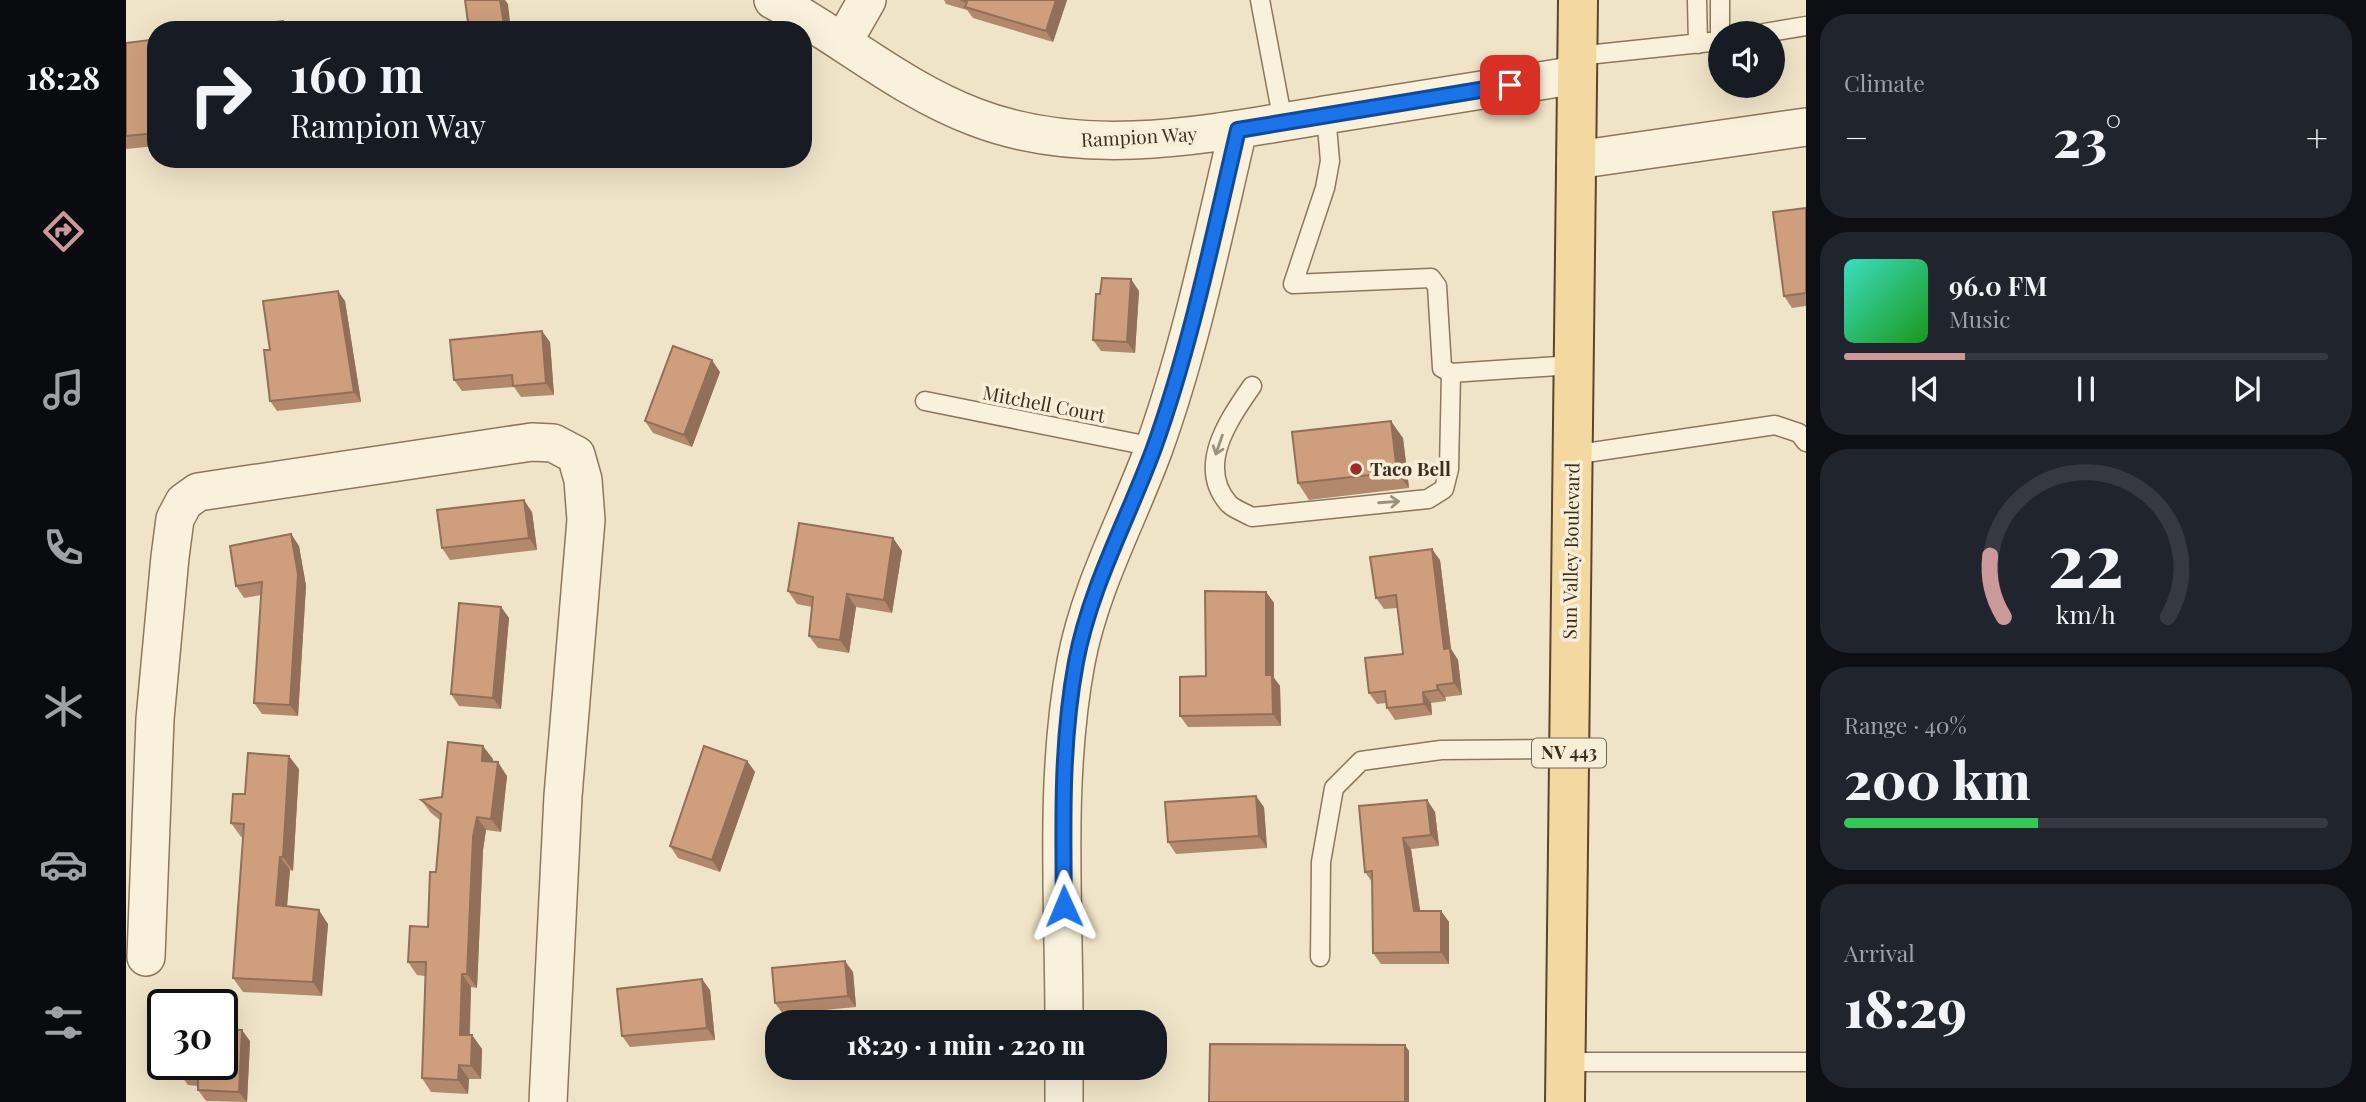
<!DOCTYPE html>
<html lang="en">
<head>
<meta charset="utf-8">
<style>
	body { margin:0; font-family:"Playfair Display",serif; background:#20242c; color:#f1f3f6; height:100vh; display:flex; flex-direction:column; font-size:26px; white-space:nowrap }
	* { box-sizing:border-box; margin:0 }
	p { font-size:23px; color:#9ea1a6 }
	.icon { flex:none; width:38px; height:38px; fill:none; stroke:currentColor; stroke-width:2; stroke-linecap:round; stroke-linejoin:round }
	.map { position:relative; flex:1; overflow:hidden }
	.drawer { display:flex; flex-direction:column; gap:14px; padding:14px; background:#0d0f14; width:560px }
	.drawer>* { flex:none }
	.banner { position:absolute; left:21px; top:21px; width:665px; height:147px; border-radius:28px; box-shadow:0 7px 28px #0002; background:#171b24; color:#f1f3f6; overflow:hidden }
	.buttons { position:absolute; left:1582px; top:21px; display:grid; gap:14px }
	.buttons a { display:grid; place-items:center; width:77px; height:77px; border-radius:50%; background:#171b24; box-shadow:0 7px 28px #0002; font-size:35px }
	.speed { position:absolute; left:21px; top:989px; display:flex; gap:14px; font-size:35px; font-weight:700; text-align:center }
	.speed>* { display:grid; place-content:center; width:91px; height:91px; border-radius:50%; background:#171b24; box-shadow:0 7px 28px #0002; line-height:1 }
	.speed .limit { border:4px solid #111; border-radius:10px; background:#fff; color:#111 }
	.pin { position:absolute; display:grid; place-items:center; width:60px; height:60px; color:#fff; margin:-30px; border-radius:14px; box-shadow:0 4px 10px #0006 }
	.me { position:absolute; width:77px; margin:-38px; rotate:359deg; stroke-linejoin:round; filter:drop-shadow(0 0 5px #0008) }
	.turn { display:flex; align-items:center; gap:24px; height:147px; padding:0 28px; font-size:32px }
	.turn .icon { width:91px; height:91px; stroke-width:2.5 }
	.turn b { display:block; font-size:49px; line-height:60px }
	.big { font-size:52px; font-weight:800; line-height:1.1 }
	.drawer .card { flex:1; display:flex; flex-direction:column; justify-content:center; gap:10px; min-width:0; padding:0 24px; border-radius:28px; background:#20242c }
	.drawer .dial { align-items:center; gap:0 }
	.dial svg { height:182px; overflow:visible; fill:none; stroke:#363941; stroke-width:7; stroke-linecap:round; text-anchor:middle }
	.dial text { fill:#f1f3f6; stroke:none }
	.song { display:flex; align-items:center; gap:21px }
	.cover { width:84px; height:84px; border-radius:10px; background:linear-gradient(135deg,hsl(170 70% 55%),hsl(120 70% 35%)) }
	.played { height:7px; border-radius:4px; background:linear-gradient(90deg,#cc999b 25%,#363941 25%) }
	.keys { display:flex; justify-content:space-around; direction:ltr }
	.heat { display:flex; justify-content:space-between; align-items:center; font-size:38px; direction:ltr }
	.charge { height:10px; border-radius:5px; background:linear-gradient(90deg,#34c759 40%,#363941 0) }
	.trip { position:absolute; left:639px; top:1010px; width:402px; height:70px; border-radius:28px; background:#171b24; box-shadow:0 7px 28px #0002; font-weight:800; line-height:70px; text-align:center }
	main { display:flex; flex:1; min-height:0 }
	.tab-bar { display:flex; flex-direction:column; width:126px; justify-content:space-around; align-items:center; background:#090b0e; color:#9ea1a6 }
	.tab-bar .icon { width:49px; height:49px }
	.tab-bar .current { color:#cc999b }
	.tab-bar b { font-size:32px; color:#f1f3f6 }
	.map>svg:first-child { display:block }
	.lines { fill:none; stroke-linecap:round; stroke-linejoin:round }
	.service-casing { stroke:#8d765c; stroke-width:21 }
	.minor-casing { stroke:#8d765c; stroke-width:40 }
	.primary-casing { stroke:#5b4430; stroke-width:42 }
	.service { stroke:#faf1dc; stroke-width:18 }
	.minor { stroke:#faf1dc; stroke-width:37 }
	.primary { stroke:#f3d9a0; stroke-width:38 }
	.wall { fill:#b2896c }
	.shaded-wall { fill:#916f58 }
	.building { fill:#cf9f7d; stroke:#916f58; stroke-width:2 }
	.oneway { stroke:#9c907e }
	.route-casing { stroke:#114b97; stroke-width:18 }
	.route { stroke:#1a73e8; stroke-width:12 }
	.poi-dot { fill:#9e2a2b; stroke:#f7eed8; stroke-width:2.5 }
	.labels { text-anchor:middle; stroke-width:7; stroke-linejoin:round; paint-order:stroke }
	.shield { fill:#f7eed8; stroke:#756857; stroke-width:2 }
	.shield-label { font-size:18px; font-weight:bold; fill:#3d2e20 }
	.street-label { font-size:19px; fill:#3d2e20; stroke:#f7eed8 }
	.poi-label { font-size:19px; font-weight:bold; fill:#3d2e20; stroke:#f7eed8; text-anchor:start }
</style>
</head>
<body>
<main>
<nav class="tab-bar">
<b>18:28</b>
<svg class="icon current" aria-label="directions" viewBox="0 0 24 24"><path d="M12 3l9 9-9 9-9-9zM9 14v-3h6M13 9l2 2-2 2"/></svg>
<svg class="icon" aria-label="music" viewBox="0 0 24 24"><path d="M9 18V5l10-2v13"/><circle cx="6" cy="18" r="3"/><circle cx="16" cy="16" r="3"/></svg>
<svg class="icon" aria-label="phone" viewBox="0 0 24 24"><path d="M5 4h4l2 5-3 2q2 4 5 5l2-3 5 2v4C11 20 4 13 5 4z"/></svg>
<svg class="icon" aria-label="climate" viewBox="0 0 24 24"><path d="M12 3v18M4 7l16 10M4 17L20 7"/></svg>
<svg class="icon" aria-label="car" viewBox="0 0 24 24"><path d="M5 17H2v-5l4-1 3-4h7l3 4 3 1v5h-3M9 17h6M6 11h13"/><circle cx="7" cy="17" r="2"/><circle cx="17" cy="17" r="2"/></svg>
<svg class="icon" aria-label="filters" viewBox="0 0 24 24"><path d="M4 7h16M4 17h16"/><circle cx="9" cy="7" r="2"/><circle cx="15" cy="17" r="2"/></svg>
</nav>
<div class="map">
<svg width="1680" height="1102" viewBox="0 0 1680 1102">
	<rect width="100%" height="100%" fill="#f0e4c8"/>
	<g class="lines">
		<defs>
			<path id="service" d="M1134 0 1157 122
				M1571 0 1572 44
				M1594 0V41
				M1638 33 1680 26
				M1451 56 1594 41
				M1200 115 1204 161 1199 188 1167 284 1305 278 1311 286 1316 368 1325 373 1447 365
				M1126 386C1104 418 1069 466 1103 504 1108 509 1119 513 1126 517L1302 499 1318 489 1323 469 1325 373
				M799 401 1028 447
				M1446 455 1649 425 1673 433 1680 442
				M1194 957 1195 862 1208 788 1235 761 1315 750 1443 749
				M1440 1062H1680"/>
			<path id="minor" d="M647 0C716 37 775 89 849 117 963 161 1088 133 1205 114 1287 101 1369 88 1451 75
				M717 42 741 0
				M1450 160 1680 127
				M20 957 29 719 44 557 49 519 58 502 72 492 406 442 427 443 450 455 457 480 460 520 437 796 422 1102
				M938 1022C938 903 928 779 950 662 964 587 1002 519 1028 448 1065 345 1087 236 1112 130
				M938 1102V1068"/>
			<path id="primary" d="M1439 1102 1452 0"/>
		</defs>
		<use href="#service" class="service-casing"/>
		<use href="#minor" class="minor-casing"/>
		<use href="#primary" class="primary-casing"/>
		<use href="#service" class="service"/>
		<use href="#minor" class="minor"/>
		<use href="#primary" class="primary"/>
	</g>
	<path class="wall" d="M818 0H941L927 42 847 18 841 10 820 4Z
		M0 43 30 49V146L0 149Z
		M1680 208V306L1666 308 1658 296Z
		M1013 291 1009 353 975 351 967 340Z
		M219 301 235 402 151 411 144 401Z
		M424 342 428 395 395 397 388 387 336 391 328 380Z
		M594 372 566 447 527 433 519 421Z
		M1277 438 1283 488 1183 500 1172 483Z
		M406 512 411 550 324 560 316 548Z
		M165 534 173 546 180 586 172 716 136 714 128 703 135 595 118 598 110 586Z
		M767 538 776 551 766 613 730 607 723 653 692 648 683 636 686 607 671 604 662 591Z
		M1314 560 1325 649 1332 660 1336 695 1319 697 1320 701 1305 703 1306 715 1269 720 1261 708 1260 703 1251 704 1243 693 1277 654 1271 608 1258 609 1250 598Z
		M1140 592 1148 603V678L1154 686 1155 726 1062 727 1054 716 1080 676Z
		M375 607 383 618 375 709 333 706 325 694Z
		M367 759V762L381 776 375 832 360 830 357 850 351 988 345 987 344 1035H346L356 1049 355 1079H343L342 1094 305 1092 296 1078 299 976 291 975 282 962 302 927 310 872 314 820 305 813 295 800 316 797Z
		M621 761 629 772 594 872 552 858 544 846Z
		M173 769 167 871 164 870 161 906 202 924 196 996 117 992 107 978 117 837H115L105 823 119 794Z
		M1301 800 1309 812 1313 846 1285 849 1294 911H1315L1323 922V964H1255L1247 953 1246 882 1239 872Z
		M1138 807 1141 848 1050 854 1042 842Z
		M727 972 730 1007 657 1014 649 1003Z
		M584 990 589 1040 504 1047 496 1036Z
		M124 1041 121 1102 80 1101 72 1090V1086L62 1085 54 1074Z"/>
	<path class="shaded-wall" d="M374 0H379L382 4 385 30H379Z
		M930 0H941L927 42 920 31Z
		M157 21 163 30H158Z
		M24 40 30 49V74L26 69Z
		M1005 279 1013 291 1009 353 1001 342Z
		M212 291 219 301 235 402 228 392Z
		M416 331 424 342 428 395 420 383Z
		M586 360 594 372 566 447 558 435Z
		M1265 421 1277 438 1283 488 1271 472Z
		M398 500 406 512 411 550 403 538Z
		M165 534 173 546 180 586 172 716 164 705Z
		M767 538 776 551 766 613 758 600Z
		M1306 549 1314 560 1325 649 1332 660 1336 695 1328 683 1318 649Z
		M1140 592 1148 603V678L1154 686 1155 726 1147 714 1140 675Z
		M721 594 730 607 723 653 714 640Z
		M375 607 383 618 375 709 367 698Z
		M1311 685 1319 697 1320 701 1312 690Z
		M1297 692 1305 703 1306 715 1298 704Z
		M357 746 367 759 366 774 356 761Z
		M163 756 173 769 167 871 157 857Z
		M621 761 629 772 594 872 586 860Z
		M372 762 381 776 375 832 365 819Z
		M1130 796 1138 807 1141 848 1133 836Z
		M1301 800 1309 812 1313 846 1305 835Z
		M351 817 360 830 357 850 351 988 341 974 347 837Z
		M1277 838 1285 849 1296 923 1288 911Z
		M154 857 164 870 160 918 150 905Z
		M193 910 202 924 196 996 187 982Z
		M1315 911 1323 922V964L1315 952Z
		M719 961 727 972 730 1007 722 996Z
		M336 974 345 987 343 1048 334 1035Z
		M576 979 584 990 589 1040 581 1028Z
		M116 1030 124 1041 121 1102 113 1092Z
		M346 1035 356 1049 355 1079 345 1066Z
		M1279 1045 1283 1051V1102H1279Z
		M333 1065 343 1079 342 1094 332 1080Z"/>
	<path class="building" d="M339 0H374L379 30H343Z
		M835 0H930L920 31 839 7 841 2Z
		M157 21 158 30H125V25Z
		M245 25 246 30 212 29Z
		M24 40 26 69 30 68V133L0 136V43Z
		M1680 208V293L1658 296 1647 212Z
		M976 278 1005 279 1001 342 967 340 970 294H974Z
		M212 291 228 392 144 401 138 350H144L137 301Z
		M416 331 420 383 387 386 386 375 328 380 324 340Z
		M547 346 586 360 558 435 519 421Z
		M1265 421 1271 472 1172 483 1166 432Z
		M398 500 403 538 316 548 311 510Z
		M673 523 767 538 758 600 721 594 714 640 683 636 687 597 662 591Z
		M165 534 172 574 164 705 128 703 136 582 110 586 104 546Z
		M1306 549 1318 649 1324 648 1328 683 1311 685 1312 690 1297 692 1298 704 1261 708 1259 691 1243 693 1239 658 1277 654 1270 595 1250 598 1244 557Z
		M1079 591 1140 592V675H1146L1147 714 1054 716V677L1080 676Z
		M333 603 375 607 367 698 325 694Z
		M322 742 357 746 356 761 372 762 365 819 351 817 347 837 341 974H336L334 1035H346L345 1066 333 1065 332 1080 296 1078 300 962H282L284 926 302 927 304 872H310L315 814 295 800 316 797Z
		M578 746 621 761 586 860 544 846Z
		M122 753 163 756 157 857H154L150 905 193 910 187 982 107 978 118 824 105 823 107 794H119Z
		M1130 796 1133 836 1042 842 1039 802Z
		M1301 800 1305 835 1277 838 1288 911H1315V952L1247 953 1246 871 1239 872 1233 806Z
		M719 961 722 996 649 1003 646 968Z
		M576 979 581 1028 496 1036 491 989Z
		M96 1029 116 1030 113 1092 72 1090V1074H54L55 1064H96Z
		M1084 1044 1279 1045V1102H1083Z"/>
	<defs><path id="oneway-shaft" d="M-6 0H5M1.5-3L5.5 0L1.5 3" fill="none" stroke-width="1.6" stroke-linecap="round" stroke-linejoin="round" transform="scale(1.75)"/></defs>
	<g class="oneway">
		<use href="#oneway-shaft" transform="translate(1093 445) rotate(109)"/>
		<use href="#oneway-shaft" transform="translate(1263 502) rotate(-4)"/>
	</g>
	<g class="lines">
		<defs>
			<path id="route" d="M938 906C937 825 935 742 950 662 964 587 1002 519 1028 448 1065 345 1087 236 1112 130L1384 85"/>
		</defs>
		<use href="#route" class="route-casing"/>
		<use href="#route" class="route"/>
	</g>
	<circle class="poi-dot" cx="1230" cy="469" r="7"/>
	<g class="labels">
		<rect class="shield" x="1406" y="738.5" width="74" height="29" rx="5"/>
		<g class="shield-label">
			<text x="1443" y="759">NV 443</text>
		</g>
		<g class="street-label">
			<text transform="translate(1013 137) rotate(-3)" y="7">Rampion Way</text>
			<text transform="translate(918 404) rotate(11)" y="7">Mitchell Court</text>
			<text transform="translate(1445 551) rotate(-89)" y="7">Sun Valley Boulevard</text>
		</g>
		<g class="poi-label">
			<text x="1244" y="476">Taco Bell</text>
		</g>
	</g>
</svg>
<div class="buttons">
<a><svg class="icon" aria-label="sound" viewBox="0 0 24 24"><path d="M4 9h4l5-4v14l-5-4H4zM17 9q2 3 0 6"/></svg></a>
</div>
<div class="speed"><div class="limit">30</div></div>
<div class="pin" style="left:1384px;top:85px;background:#d93025"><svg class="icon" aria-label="arrive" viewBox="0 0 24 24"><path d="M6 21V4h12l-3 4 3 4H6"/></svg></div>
<svg class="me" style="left:938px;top:906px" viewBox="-20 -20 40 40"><path d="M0-17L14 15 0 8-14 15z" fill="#1a73e8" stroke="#fff" stroke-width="4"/></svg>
<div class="trip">18:29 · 1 min · 220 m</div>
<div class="banner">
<div class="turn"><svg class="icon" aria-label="right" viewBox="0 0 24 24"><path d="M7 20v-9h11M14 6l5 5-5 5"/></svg><div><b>160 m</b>Rampion Way</div></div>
</div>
</div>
<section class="drawer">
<div class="card"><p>Climate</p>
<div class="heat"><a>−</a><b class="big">23°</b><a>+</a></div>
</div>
<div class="card">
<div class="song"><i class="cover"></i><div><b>96.0 FM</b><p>Music</p></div></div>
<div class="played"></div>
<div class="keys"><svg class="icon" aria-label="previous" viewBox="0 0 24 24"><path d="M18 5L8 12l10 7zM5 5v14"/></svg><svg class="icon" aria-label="pause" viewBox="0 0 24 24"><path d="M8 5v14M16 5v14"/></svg><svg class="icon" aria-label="next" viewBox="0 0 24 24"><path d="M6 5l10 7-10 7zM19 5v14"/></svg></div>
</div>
<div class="card dial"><svg viewBox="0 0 100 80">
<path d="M14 69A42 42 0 1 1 86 69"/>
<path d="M14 69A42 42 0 0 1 8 42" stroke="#cc999b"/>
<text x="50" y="56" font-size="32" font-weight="700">22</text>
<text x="50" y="72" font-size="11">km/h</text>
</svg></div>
<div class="card"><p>Range · 40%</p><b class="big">200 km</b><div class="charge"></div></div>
<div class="card"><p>Arrival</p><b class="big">18:29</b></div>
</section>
</main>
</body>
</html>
